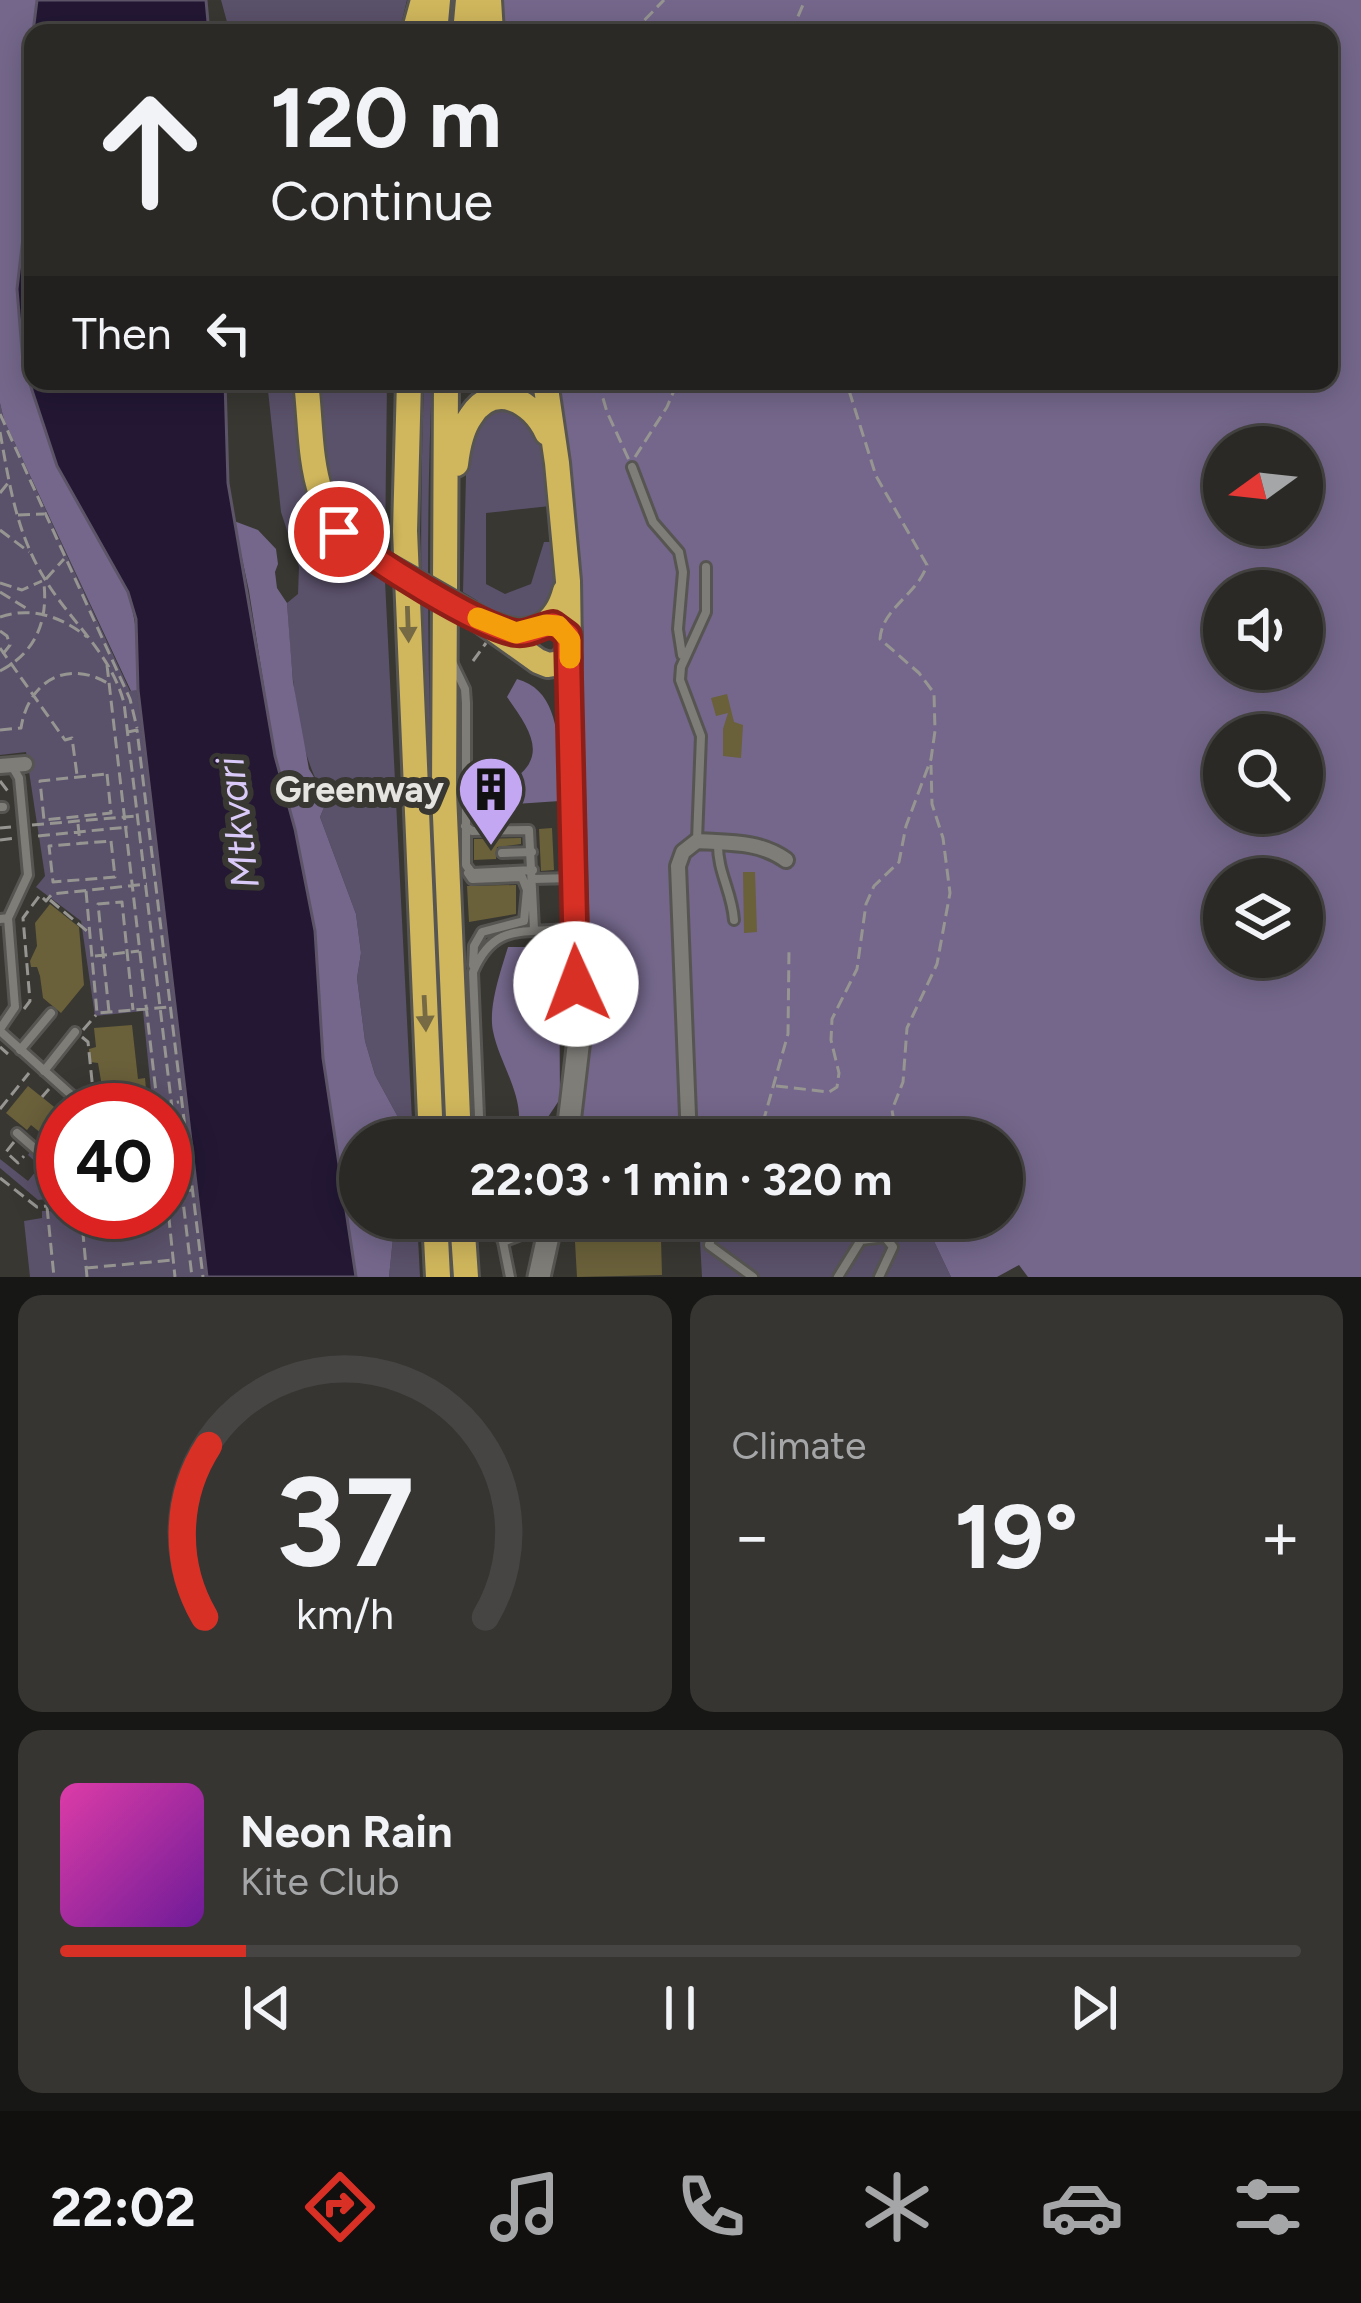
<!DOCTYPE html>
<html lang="en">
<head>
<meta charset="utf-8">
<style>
	body { margin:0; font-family:Figtree,sans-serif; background:#363532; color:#f1f3f6; height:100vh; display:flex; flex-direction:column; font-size:45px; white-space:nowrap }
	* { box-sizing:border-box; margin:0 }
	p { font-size:39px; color:#a5a6a7 }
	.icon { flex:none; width:66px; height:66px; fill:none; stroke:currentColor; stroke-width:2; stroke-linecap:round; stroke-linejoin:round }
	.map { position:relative; height:1277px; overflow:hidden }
	.drawer { display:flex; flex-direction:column; gap:18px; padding:18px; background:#171715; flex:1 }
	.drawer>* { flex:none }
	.guide { position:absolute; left:24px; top:24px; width:1314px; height:366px; border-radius:24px; box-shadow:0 6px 30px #0003,0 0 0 3px #464543; background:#2a2926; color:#f1f3f6; overflow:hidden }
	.needle { width:78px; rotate:255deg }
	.tools { position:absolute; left:1203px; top:426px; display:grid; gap:24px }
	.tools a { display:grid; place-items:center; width:120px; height:120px; border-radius:50%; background:#2a2926; box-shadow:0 6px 30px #0003,0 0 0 3px #464543; font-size:60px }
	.speed { position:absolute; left:36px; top:1083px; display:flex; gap:24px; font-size:60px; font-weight:700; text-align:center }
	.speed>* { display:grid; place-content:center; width:156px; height:156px; border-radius:50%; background:#2a2926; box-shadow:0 6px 30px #0003,0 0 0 3px #464543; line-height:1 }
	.speed .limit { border:18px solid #d22; background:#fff; color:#111 }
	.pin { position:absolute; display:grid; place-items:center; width:102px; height:102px; color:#fff; margin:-51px; border:6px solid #fff; border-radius:50%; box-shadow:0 3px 12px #0007 }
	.me { position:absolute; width:132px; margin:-66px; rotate:358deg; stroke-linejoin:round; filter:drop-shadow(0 0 9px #0008) }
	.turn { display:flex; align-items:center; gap:42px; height:252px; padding:0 48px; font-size:54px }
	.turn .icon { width:156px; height:156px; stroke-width:2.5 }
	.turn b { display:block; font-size:84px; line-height:102px }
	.then { display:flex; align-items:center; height:114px; padding:0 48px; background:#0003; gap:24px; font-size:45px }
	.big { font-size:90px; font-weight:700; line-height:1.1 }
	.drawer .widget { flex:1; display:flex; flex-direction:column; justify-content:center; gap:18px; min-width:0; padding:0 42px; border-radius:24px; background:#363532 }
	.drawer .dial { align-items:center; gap:0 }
	.dial svg { height:312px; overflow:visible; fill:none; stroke:#464543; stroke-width:7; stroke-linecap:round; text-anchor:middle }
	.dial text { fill:#f1f3f6; stroke:none }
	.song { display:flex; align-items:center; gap:36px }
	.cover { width:144px; height:144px; border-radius:18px; background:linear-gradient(135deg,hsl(320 70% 55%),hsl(280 70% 35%)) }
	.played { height:12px; border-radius:6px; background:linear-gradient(90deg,#d93025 15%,#464543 15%) }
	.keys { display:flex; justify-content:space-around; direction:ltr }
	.heat { display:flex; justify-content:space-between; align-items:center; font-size:66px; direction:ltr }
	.drawer .tiles { flex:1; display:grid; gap:18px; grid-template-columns:1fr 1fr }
	.widget:last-child { grid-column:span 2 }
	.trip { position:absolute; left:339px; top:1119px; width:684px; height:120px; border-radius:60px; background:#2a2926; box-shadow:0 6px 30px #0003,0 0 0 3px #464543; font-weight:700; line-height:120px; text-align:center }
	.tabs { display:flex; height:192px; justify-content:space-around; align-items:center; background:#11100f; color:#a5a6a7 }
	.tabs .icon { width:84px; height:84px }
	.tabs .active { color:#d93025 }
	.tabs b { font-size:54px; color:#f1f3f6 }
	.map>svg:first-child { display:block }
	.green { fill:#5a516a }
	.forest { fill:#74678b; fill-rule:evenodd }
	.water { fill:#231734; stroke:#5d5468; stroke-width:3 }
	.building { fill:#6a603a }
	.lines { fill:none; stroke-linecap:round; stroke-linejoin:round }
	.lane-casing { stroke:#575552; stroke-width:14 }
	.street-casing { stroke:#575552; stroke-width:20 }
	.secondary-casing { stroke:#575552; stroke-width:27 }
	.highway-casing { stroke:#575552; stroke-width:30 }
	.path { stroke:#969591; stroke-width:3; stroke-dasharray:12 6; stroke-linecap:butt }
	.lane { stroke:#7f7d78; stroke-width:8 }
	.street { stroke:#7f7d78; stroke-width:14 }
	.secondary { stroke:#7f7d78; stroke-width:21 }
	.highway { stroke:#d0b75d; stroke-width:24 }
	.highway-bridge-casing { stroke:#575552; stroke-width:30; stroke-linecap:butt }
	.highway-bridge { stroke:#d0b75d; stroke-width:24 }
	.oneway { fill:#756a43 }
	.route-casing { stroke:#8d1f18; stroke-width:30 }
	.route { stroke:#d93025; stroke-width:21 }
	.slow { stroke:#f59e0b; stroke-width:21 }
	.labels { text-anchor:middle; stroke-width:12; stroke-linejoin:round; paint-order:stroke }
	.poi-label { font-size:36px; font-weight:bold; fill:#e5e4e1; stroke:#383732; text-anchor:end }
	.water-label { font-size:39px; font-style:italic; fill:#dacafa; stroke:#383732 }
</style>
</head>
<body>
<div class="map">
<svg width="1361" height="1277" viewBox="0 0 1361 1277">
	<rect width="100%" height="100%" fill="#383732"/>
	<path class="green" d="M221 0H407L399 33H230Z
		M267 381H297C305 474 296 528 385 581L413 1140H401L399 1119 375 1075 365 1041 357 978 361 953 356 914 320 817 325 805 375 802 365 784 330 790 320 787C294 743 291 655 287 603L298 594 299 567 281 512Z
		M318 381H387L385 548 351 528 328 485Z
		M424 381H432C421 634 435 887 448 1140H442C429 887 415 634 424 381Z
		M499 399 540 431 550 506 486 513V584L505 594 531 584 544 542H553C555 582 561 604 521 625L479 611 478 601 463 592 467 437Z
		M0 403 4 420 130 691 137 690 207 1277H30L24 1221 42 1218V1211L108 1212 109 1218 165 1212V1110H153L143 1011 95 1016 81 921 36 887 45 876 26 752 0 755Z
		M30 1152 44 1164 63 1162V1197L38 1200 0 1168V1159L28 1181 40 1166 28 1155Z
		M395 1218H417L420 1277H389Z
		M703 1218H923L951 1277H702L699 1222Z"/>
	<path class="forest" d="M0 0H37L29 64 27 132 31 168 17 288 23 363 128 592C137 624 140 657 138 690L131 691 4 420 0 403Z
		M498 0H1361V1277H1028L1019 1265 997 1277H951L923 1218H1002V1140H574L584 639 575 502 551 381H1329V33H499ZM1224 447H1302V525H1224ZM1224 591H1302V669H1224ZM1224 735H1302V813H1224ZM1224 879H1302V957H1224Z
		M234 521 258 530 276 549 278 564 275 572 277 588 287 603 293 682 309 769 320 787C342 794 366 775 384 791L375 802 325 805 320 817 356 914 361 953 357 978 365 1041 375 1075 399 1119 401 1140H360V1218H395L389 1277H356L323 1058 315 931 295 829 275 756 249 591Z
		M517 679C566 692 558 760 560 801L502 805 504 785C551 760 532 732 507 697Z
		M508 947H559L560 1099 548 1117 545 1140H515C530 1102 500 1067 493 1031 488 1007 501 970 508 947Z"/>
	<path class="water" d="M37 0H206L209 33H33V381H225L228 483 275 756 295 829 315 931 323 1058 356 1277H207L138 690 136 619 128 592 57 466 23 363 17 289 31 168 27 132 29 64Z"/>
	<path class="building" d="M727 694 734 722 743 725 741 758 723 756V729L728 713 716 716 711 698Z
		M552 828 554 870 541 871 539 829Z
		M521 838V844L497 847 496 859 474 860V839Z
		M743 872H755L757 932 744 933Z
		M516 885V914L469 922 467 886Z
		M50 904 79 927 84 985 61 1013 43 998 40 976 37 967H31L30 961 37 946 35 923Z
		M132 1025 138 1079 145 1078 148 1110H106L98 1063 90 1062 89 1049 96 1047 94 1028Z
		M28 1086 63 1114 58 1127 63 1131 53 1143 31 1125 27 1130 6 1113Z
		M661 1239 662 1275 577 1277 575 1242Z"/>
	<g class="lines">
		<defs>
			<path id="lane" d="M632 467 653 522 679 552 683 572 678 629 682 655
				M453 664 465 689 466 703V865L472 873 533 870
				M0 807H3
				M465 826 472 831 529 830 534 929
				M697 840 701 736 680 680 681 667 706 612V567
				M718 842C717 872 732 891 734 920
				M502 853 532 852
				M468 873 472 879 522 877 527 890 524 921 482 932 474 946 473 965
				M533 879 573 878
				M8 918 28 875 19 778 12 766
				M0 919 8 918 15 1007 0 1029
				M0 1031 77 1100 83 1110
				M20 1050 51 1013
				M44 1071 75 1032
				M17 1133 41 1154 63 1152
				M480 1140 473 972C495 920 526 935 572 928
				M493 1218 503 1242
				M717 1218 709 1245 753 1277
				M510 1277 503 1242 546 1225
				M838 1277 861 1240 885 1237 893 1247 879 1277"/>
			<path id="street" d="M0 766 25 764
				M689 1140 678 866 683 852 697 841C729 843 760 841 786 860
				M551 1224 593 1218"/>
			<path id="secondary" d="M567 1140 579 1039 569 652
				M539 1277 552 1218"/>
			<path id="highway" d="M489 0 491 33
				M414 33 423 0
				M435 33 438 0
				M465 33 468 0
				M306 381C314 450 305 512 369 556
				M409 381 405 531 431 1140
				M446 381 444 793 459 1140
				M456 464C458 447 461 430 471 416 494 380 533 401 547 433
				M479 619 538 661 548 665 560 663 569 652 568 581 557 463 545 381
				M497 626C531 640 556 625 565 591
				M435 1218 438 1277
				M462 1218 466 1277"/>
		</defs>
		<use href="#lane" class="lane-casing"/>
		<use href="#street" class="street-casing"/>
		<use href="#secondary" class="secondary-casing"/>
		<use href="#highway" class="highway-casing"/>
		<path class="path" d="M632 33 664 0
			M791 33 805 0
			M598 381 607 412 629 460
			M0 414 130 699 137 728
			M0 432C9 482 16 531 43 576 69 621 110 651 124 703L192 1277
			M635 457 667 407 678 381
			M0 493 8 483
			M18 515 44 514
			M362 529 372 515 387 513
			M0 530 29 552
			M46 579 64 559
			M0 583 22 590 42 581
			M0 592 29 610
			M0 617C32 606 62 617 87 637
			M0 631 7 636 10 645 0 658
			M0 648 65 740 72 738 77 775
			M473 661 486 643
			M107 665 158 1110
			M0 671C35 653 48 622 44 584
			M0 730 21 728C28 682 67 658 109 684
			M128 732 137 730 203 1277
			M107 774 111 813 44 820 40 781Z
			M0 781 10 794
			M78 824 80 843
			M32 825 136 816
			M0 828 11 827
			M38 836 128 827
			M0 840 16 838
			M111 841 115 877 53 882 49 846Z
			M86 891 97 1013 169 1007
			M50 900 88 932
			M95 956 139 951
			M24 1009 30 1001 23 918 40 895 46 901 52 894 147 884
			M109 1012 98 904 122 902 133 1010
			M83 1030 96 1015
			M82 1037 88 1042 95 1110
			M0 1047 8 1054
			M776 1086 829 1092 837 1087 839 1073 831 1040 832 1019 857 969 866 904 874 886 899 862 906 826 931 759 935 731 934 693 919 673 880 639C882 608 918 594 927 565L876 476 846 381
			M42 1097 49 1089
			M159 1105 179 1102
			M0 1109 29 1073
			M758 1140 788 1034 789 948
			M897 1140 892 1110 903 1082 907 1028 937 964 950 893 943 838 932 804 931 765
			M14 1142 6 1152 18 1163 24 1156
			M0 1178 37 1207 63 1204
			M165 1180 175 1277
			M167 1193 192 1190
			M47 1207 54 1277
			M81 1212 87 1277
			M888 1230 893 1218
			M86 1268 173 1260"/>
		<use href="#lane" class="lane"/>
		<use href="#street" class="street"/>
		<use href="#secondary" class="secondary"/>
		<use href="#highway" class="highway"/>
		<defs>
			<path id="highway-bridge" d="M369 556 479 619"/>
		</defs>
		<use href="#highway-bridge" class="highway-bridge-casing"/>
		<use href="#highway-bridge" class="highway-bridge"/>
	</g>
	<defs><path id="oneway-solid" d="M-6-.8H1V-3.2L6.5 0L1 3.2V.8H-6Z" transform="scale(3)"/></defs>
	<g class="oneway">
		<use href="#oneway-solid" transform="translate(408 624) rotate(88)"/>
		<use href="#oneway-solid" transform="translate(425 1013) rotate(87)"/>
	</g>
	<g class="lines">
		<defs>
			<path id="route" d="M339 532C367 557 481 628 516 633 529 635 540 626 553 624L568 635 576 984"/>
		</defs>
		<use href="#route" class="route-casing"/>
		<use href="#route" class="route"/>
		<path class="slow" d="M478 618 516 633 546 625 558 626 570 640V658"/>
	</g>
	<defs>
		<symbol id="building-pin" viewBox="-11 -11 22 30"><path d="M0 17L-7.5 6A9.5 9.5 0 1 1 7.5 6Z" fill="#c3a7f2" stroke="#383732"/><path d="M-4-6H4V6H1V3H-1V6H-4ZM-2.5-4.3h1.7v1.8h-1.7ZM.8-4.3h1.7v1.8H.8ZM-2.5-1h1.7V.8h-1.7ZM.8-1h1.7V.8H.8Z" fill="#111"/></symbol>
	</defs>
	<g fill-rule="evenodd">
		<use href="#building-pin" x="453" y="751" width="76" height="104"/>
	</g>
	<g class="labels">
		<g class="poi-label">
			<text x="444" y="802">Greenway</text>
		</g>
		<g class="water-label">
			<text transform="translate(237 823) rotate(-97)" y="14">Mtkvari</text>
		</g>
	</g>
</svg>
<div class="tools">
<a><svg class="needle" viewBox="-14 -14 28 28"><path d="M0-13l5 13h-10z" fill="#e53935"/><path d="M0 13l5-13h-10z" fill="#a5a6a7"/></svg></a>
<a><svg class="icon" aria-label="sound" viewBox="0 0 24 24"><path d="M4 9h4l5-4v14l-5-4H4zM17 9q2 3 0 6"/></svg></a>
<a><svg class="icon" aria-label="search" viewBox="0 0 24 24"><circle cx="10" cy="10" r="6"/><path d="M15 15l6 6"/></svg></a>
<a><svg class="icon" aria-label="layers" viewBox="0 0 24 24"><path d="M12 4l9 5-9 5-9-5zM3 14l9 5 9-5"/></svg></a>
</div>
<div class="speed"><div class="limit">40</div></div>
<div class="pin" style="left:339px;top:532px;background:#d93025"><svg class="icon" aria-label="arrive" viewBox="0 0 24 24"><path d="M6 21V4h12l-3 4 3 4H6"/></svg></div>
<svg class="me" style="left:576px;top:984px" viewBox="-20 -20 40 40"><circle r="19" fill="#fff"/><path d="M0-13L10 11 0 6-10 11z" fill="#d93025"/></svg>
<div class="trip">22:03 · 1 min · 320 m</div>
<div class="guide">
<div class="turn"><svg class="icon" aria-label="ahead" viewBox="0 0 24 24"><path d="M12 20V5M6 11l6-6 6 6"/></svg><div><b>120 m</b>Continue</div></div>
<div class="then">Then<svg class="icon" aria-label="left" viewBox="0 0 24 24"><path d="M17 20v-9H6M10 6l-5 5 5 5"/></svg></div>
</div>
</div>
<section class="drawer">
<div class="tiles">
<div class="widget dial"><svg viewBox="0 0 100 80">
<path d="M14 69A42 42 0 1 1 86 69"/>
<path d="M14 69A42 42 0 0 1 15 25" stroke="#d93025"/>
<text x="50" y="56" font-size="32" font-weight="700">37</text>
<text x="50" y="72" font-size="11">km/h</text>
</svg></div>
<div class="widget"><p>Climate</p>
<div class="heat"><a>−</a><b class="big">19°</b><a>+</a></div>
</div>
<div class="widget">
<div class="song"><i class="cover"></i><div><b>Neon Rain</b><p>Kite Club</p></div></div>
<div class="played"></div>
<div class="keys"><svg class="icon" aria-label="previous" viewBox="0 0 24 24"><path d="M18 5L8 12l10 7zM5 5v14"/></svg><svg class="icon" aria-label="pause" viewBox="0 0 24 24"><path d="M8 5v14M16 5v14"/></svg><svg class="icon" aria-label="next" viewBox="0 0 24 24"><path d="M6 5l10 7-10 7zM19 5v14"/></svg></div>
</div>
</div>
</section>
<nav class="tabs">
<b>22:02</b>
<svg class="icon active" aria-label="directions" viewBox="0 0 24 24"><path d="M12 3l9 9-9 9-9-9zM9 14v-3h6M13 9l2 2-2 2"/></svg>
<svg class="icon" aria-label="music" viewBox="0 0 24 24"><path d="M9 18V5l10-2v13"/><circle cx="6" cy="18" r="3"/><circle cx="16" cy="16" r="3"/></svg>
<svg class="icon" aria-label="phone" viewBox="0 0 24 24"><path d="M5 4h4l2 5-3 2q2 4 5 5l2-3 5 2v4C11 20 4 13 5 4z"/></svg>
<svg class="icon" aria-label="climate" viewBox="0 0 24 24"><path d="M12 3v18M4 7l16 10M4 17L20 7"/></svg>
<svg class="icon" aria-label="car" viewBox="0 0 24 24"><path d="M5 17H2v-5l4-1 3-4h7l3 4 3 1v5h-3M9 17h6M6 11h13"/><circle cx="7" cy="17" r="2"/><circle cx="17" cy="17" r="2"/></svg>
<svg class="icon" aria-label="filters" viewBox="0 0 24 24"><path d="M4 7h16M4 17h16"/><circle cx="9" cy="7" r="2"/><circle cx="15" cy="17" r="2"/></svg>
</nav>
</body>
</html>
